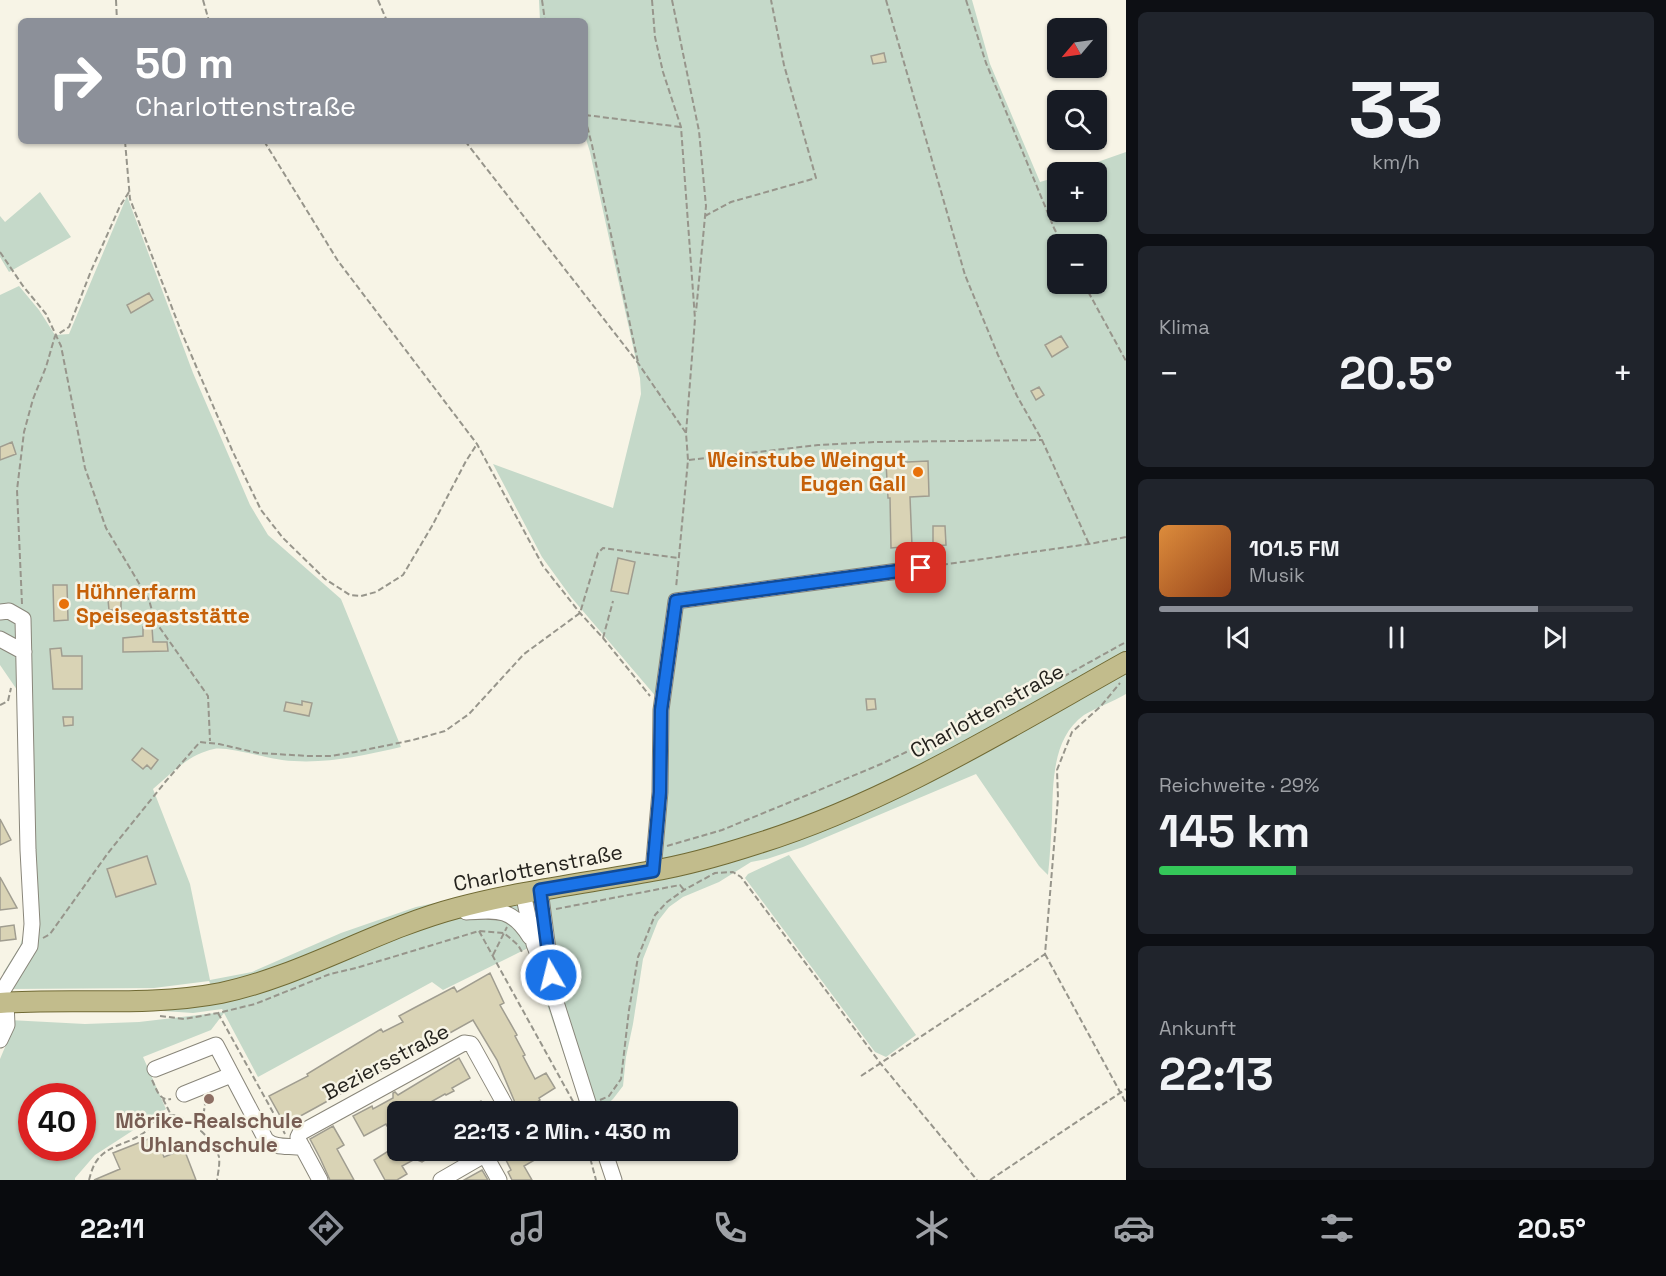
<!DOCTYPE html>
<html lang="de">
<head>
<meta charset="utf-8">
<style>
	body { margin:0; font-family:"Space Grotesk",sans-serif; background:#20242c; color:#f1f3f6; height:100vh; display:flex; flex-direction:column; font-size:22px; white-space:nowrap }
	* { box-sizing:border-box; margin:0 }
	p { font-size:20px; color:#9ea1a6 }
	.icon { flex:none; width:33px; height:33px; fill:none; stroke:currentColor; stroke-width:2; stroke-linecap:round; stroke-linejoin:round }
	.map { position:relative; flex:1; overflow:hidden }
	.sheet { display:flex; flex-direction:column; gap:12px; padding:12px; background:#0d0f14; width:540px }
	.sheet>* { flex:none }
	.banner { position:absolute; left:18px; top:18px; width:570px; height:126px; border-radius:9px; box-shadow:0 2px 4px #0004; background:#8c9099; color:#fff; overflow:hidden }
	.needle { width:39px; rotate:241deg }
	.fabs { position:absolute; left:1047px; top:18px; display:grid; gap:12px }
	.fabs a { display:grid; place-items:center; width:60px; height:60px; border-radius:9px; background:#171b24; box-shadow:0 2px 4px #0004; font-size:30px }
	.speed { position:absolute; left:18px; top:1083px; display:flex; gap:12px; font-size:30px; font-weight:700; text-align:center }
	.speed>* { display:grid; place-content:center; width:78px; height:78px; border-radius:50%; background:#171b24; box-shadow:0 2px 4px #0004; line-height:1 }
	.speed .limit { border:9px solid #d22; background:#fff; color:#111 }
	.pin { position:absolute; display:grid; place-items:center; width:51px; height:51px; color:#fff; margin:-26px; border-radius:12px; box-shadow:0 3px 9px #0006 }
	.me { position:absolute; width:66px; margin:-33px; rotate:352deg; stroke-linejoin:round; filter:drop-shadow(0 0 4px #0008) }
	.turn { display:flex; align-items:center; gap:21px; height:126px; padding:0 18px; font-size:27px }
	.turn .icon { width:78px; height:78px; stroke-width:2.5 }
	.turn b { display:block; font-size:42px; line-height:51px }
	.big { font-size:45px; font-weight:700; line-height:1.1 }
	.sheet .card { flex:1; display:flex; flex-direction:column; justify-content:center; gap:9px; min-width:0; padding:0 21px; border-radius:9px; background:#20242c }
	.sheet .dial { align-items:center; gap:0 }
	.dial b { font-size:78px; line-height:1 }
	.song { display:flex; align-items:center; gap:18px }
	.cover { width:72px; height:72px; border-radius:9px; background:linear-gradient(135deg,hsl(30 70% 55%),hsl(20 70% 35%)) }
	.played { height:6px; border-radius:3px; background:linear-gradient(90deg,#8c9099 80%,#363941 80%) }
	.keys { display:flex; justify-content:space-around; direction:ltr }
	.heat { display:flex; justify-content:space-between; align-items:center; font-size:33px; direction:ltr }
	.charge { height:9px; border-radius:4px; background:linear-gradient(90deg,#34c759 29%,#363941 0) }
	.trip { position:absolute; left:387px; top:1101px; width:351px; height:60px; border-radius:9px; background:#171b24; box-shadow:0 2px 4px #0004; font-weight:700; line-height:60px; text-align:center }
	.dock { display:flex; height:96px; justify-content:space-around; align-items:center; background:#090b0e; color:#9ea1a6 }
	.dock .icon { width:42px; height:42px }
	.dock .on { color:#8c9099 }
	.dock b { font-size:27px; color:#f1f3f6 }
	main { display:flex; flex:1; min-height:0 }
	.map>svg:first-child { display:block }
	.green { fill:#c5d9c9; fill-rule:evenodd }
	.building { fill:#d9d3b5; stroke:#a09d90; stroke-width:1.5 }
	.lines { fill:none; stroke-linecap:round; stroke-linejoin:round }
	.minor-casing { stroke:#89867a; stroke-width:17 }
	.major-casing { stroke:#706a34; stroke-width:22 }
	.path { stroke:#97958b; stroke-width:2; stroke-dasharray:6 3; stroke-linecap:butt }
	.minor { stroke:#fff; stroke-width:15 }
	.major { stroke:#c2bc8c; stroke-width:20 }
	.route-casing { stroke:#114b97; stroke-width:15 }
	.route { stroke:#1a73e8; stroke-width:10 }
	.food-dot { fill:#e8710a; stroke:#f7f4e6; stroke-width:2 }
	.education-dot { fill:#8d6e63; stroke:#f7f4e6; stroke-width:2 }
	.labels { text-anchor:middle; stroke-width:5; stroke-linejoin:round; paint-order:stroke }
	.food-label { font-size:21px; font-weight:bold; fill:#c56008; stroke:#f7f4e6; text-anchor:end }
	.street-label { font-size:21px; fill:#25231e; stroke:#f7f4e6 }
	.education-label { font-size:21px; font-weight:bold; fill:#785e54; stroke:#f7f4e6 }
</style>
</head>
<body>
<main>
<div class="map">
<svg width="1126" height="1180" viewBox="0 0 1126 1180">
	<rect width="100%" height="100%" fill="#f7f4e6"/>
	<path class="green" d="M539 0H972L990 64 1040 182 1057 177 1058 212H1096V172H1069L1126 152V694C1113 702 1097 707 1084 715 1052 738 1053 783 1052 819 1051 837 1050 856 1048 875L1039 866 976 774 803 847 767 859 751 862 719 882 683 897 669 907 658 921 643 959 633 1024 626 1057 623 1086 613 1099 603 1108V1111H583L528 948 443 990 432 982 258 1077 224 1013 211 1030 143 1057 166 1109 95 1155 75 1178V1180H0V1059L8 1040 9 1020 85 1024 139 1022 224 1012 222 1009 193 1013 163 1011 169 1007 219 1002 209 981 154 988 10 989 3 973 20 946 29 915 24 700 0 665V295L19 286 39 310 55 335 69 334 127 196 193 373 250 505 268 535 341 599 401 747C361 756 323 765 282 760 266 758 226 746 214 749 189 754 172 773 153 789L190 884 210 980 252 972 341 933 416 907 501 889 649 862 658 699 571 597 542 557 493 464 613 508 641 394 640 378 590 152 585 136V21H540ZM1058 244H1096V284H1058ZM32 1096H82V1148H32Z
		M40 192 71 237 9 272 0 257V216L5 222Z
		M789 855 916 1035 886 1057 875 1052 745 878 748 874Z"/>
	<path class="building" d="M884 53 886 62 873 64 871 56Z
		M149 293 153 300 131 313 127 305Z
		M1061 336 1068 347 1052 357 1045 345Z
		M1039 387 1044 395 1036 400 1031 391Z
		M12 442 16 454 0 460V447Z
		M928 461 929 496 910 497 912 546 891 548 890 498H888L886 463Z
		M933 526H945L946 545 933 546Z
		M618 558 635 562 628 594 611 591Z
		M53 585H67L68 620 54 621Z
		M121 599V610H109L108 600Z
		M143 627H152L153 642H167L168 651 123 652V638L143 636Z
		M61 648 62 656H82V689H53L50 649Z
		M866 699H875L876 709 867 710Z
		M302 701 312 703 309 716 284 711 286 702 302 705Z
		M63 717H73V725L64 726Z
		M142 748 158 760 151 769 147 765 143 769 132 760Z
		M0 819 11 840 0 845Z
		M147 856 156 884 116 897 107 869Z
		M0 877 17 908 0 910Z
		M14 925 16 939 0 941V927Z
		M490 973 504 1003 500 1005 517 1035 515 1036 525 1055 523 1056 535 1079 546 1073 555 1088 539 1098 540 1100 534 1104 538 1112H519L497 1060 473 1020 315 1108 295 1119 294 1117 284 1123 269 1096 308 1076 307 1074 381 1029 383 1032 403 1022 399 1016 414 1008 454 987 457 992Z
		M459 1058 470 1078 452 1088 454 1091 446 1095 445 1094 413 1112H398V1121L387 1126 386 1124 364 1136 353 1116 372 1106 373 1109 393 1098V1093L395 1092 398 1095Z
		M481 1101 487 1112H462Z
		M333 1126 344 1145 337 1149 354 1180H330L320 1158 310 1139Z
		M156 1136 164 1157 184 1149 196 1180H94L120 1169 113 1153Z
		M390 1150H442L422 1162 415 1159 402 1166 407 1174 397 1180H385L374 1160Z
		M517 1150H552L524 1166 532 1180H512L508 1172 511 1170 506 1160 512 1157 510 1154Z
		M482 1170 488 1180H464Z"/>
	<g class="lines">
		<defs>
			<path id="minor" d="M0 612 9 611 23 619 28 850 32 924 30 946 0 995
				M0 639 24 652
				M653 871 660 792 661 710 676 601 921 568
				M540 890 551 972
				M523 893 534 944 554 996 591 1112
				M466 912C498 910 512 908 530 937
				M0 1040 7 1025 6 1002
				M155 1069 216 1045 266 1140C276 1149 290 1145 303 1148
				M184 1094 231 1075
				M604 1150 614 1180
				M485 1155 499 1180
				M320 1180 299 1141 298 1137 300 1133 464 1043 471 1044 473 1047 509 1112
				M441 1180 493 1150"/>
			<path id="major" d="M0 1003C74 998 148 1007 221 993 302 976 377 929 457 908 521 891 587 883 652 871 687 865 722 855 756 844 886 804 1008 728 1126 662"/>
		</defs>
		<use href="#minor" class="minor-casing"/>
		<use href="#major" class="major-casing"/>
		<path class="path" d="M116 0 117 21
			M203 0 209 21
			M378 0 387 21
			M542 0 545 21
			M652 0 655 37 663 72 681 127 695 319 686 433
			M672 0 699 131 706 206 696 312
			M886 0 965 275 998 355 1017 396 1042 440 1089 544
			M966 0 986 63 1054 228 1062 244
			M585 115 681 127
			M585 118 592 145 638 362
			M125 141 130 199 181 331 232 450 261 510 283 538 325 579 350 595 361 596 376 592 403 575 432 526 466 461 477 444
			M264 141 338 261 477 444 543 566 580 613 603 638 650 696
			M465 141 638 363 686 433 688 460 676 588
			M705 216 731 202 816 178 784 65 771 0
			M0 252 23 286 46 314 61 346 85 468 106 528 149 600 155 621 208 696 210 741
			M1084 284 1126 361
			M689 460 818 445 876 442 1042 440
			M933 566 1089 544 1126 537
			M22 604 17 490 24 432 33 399 46 367 55 336 69 327 91 271 120 206 129 192
			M603 638 613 601
			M0 705 8 701 11 688
			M667 846 722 830 805 796 881 764 1052 683 1126 642
			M556 909 680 885 684 890
			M479 931 575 1105
			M43 938 50 934 108 853 166 781 200 742 219 744 258 753 309 756H331L355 752 413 740 445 731 469 714 524 654 580 613 598 553 603 548 678 558
			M1045 954 1126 1103
			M493 955 507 927
			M218 1013 285 1134
			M160 1016 184 1019 218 1013 255 1004 330 974 356 968 479 931 504 933 518 945 522 952
			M861 1076 1031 964 1045 954 1058 798 1057 770 1072 732 1101 706 1120 683
			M152 1080C157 1090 159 1101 171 1099
			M163 1099 171 1115
			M600 1100 609 1096 621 1079 629 1010 638 957 655 915 667 902 684 890 715 873 733 872 741 877 881 1064 977 1180
			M568 1112 577 1107
			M201 1132 205 1104 204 1099
			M588 1150 596 1180
			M89 1180C91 1173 93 1165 98 1159 109 1145 128 1144 142 1134 153 1127 158 1114 172 1115 189 1116 215 1141 219 1157 220 1165 218 1173 217 1180
			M990 1180 1126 1089"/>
		<use href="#minor" class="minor"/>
		<use href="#major" class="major"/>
	</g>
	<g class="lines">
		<defs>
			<path id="route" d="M551 975 540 890 653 871 660 792 661 710 676 601 921 568"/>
		</defs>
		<use href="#route" class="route-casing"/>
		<use href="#route" class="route"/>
	</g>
	<g class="food-dot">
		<circle cx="918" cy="472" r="6"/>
		<circle cx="64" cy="604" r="6"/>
	</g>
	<circle class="education-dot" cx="209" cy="1099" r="6"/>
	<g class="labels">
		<g class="food-label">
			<text x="906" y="467">Weinstube Weingut<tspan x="906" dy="24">Eugen Gall</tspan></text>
			<text x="76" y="599" text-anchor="start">Hühnerfarm<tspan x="76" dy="24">Speisegaststätte</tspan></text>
		</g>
		<g class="street-label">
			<text transform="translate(987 711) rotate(-29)" y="7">Charlottenstraße</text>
			<text transform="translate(538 868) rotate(-11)" y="7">Charlottenstraße</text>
			<text transform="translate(386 1062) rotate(-28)" y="7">Beziersstraße</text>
		</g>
		<g class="education-label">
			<text x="209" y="1128">Mörike-Realschule<tspan x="209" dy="24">Uhlandschule</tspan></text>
		</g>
	</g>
</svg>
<div class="fabs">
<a><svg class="needle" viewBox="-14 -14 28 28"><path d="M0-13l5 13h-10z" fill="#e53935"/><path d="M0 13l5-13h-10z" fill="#9ea1a6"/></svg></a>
<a><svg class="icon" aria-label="search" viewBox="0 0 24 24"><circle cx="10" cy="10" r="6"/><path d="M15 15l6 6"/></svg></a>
<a>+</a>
<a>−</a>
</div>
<div class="speed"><div class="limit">40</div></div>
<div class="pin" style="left:921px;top:568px;background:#d93025"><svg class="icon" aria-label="arrive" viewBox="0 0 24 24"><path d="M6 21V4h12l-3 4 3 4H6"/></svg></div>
<svg class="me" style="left:551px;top:975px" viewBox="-20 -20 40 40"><circle r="17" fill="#1a73e8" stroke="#fff" stroke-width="3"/><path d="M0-11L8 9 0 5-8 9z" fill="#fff"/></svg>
<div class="trip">22:13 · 2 Min. · 430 m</div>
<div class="banner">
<div class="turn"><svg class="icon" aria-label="right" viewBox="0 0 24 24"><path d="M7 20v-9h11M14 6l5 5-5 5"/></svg><div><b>50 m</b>Charlottenstraße</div></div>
</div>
</div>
<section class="sheet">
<div class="card dial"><b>33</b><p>km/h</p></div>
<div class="card"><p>Klima</p>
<div class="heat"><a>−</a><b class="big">20.5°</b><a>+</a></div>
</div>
<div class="card">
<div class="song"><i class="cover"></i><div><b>101.5 FM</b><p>Musik</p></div></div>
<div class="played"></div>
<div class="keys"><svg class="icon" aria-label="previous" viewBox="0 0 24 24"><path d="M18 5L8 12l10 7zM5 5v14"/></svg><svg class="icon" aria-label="pause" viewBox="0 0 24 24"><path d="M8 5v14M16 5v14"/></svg><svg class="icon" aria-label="next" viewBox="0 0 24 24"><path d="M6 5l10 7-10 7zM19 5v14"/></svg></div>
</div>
<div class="card"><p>Reichweite · 29%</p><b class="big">145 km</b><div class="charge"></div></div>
<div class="card"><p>Ankunft</p><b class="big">22:13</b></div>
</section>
</main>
<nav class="dock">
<b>22:11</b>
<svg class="icon on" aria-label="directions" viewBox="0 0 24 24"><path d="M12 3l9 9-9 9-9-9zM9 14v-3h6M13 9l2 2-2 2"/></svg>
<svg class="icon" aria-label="music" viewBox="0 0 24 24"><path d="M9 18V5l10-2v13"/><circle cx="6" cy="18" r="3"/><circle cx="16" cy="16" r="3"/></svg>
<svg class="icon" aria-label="phone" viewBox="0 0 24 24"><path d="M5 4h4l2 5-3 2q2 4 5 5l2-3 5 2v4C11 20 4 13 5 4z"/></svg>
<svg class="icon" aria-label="climate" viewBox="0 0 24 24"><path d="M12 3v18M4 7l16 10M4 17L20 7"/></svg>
<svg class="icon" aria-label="car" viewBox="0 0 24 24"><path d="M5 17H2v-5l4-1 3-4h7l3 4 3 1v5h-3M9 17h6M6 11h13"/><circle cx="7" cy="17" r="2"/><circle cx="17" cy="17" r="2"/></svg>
<svg class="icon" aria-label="filters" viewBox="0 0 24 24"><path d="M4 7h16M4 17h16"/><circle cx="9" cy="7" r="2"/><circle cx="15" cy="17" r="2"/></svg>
<b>20.5°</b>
</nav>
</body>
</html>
